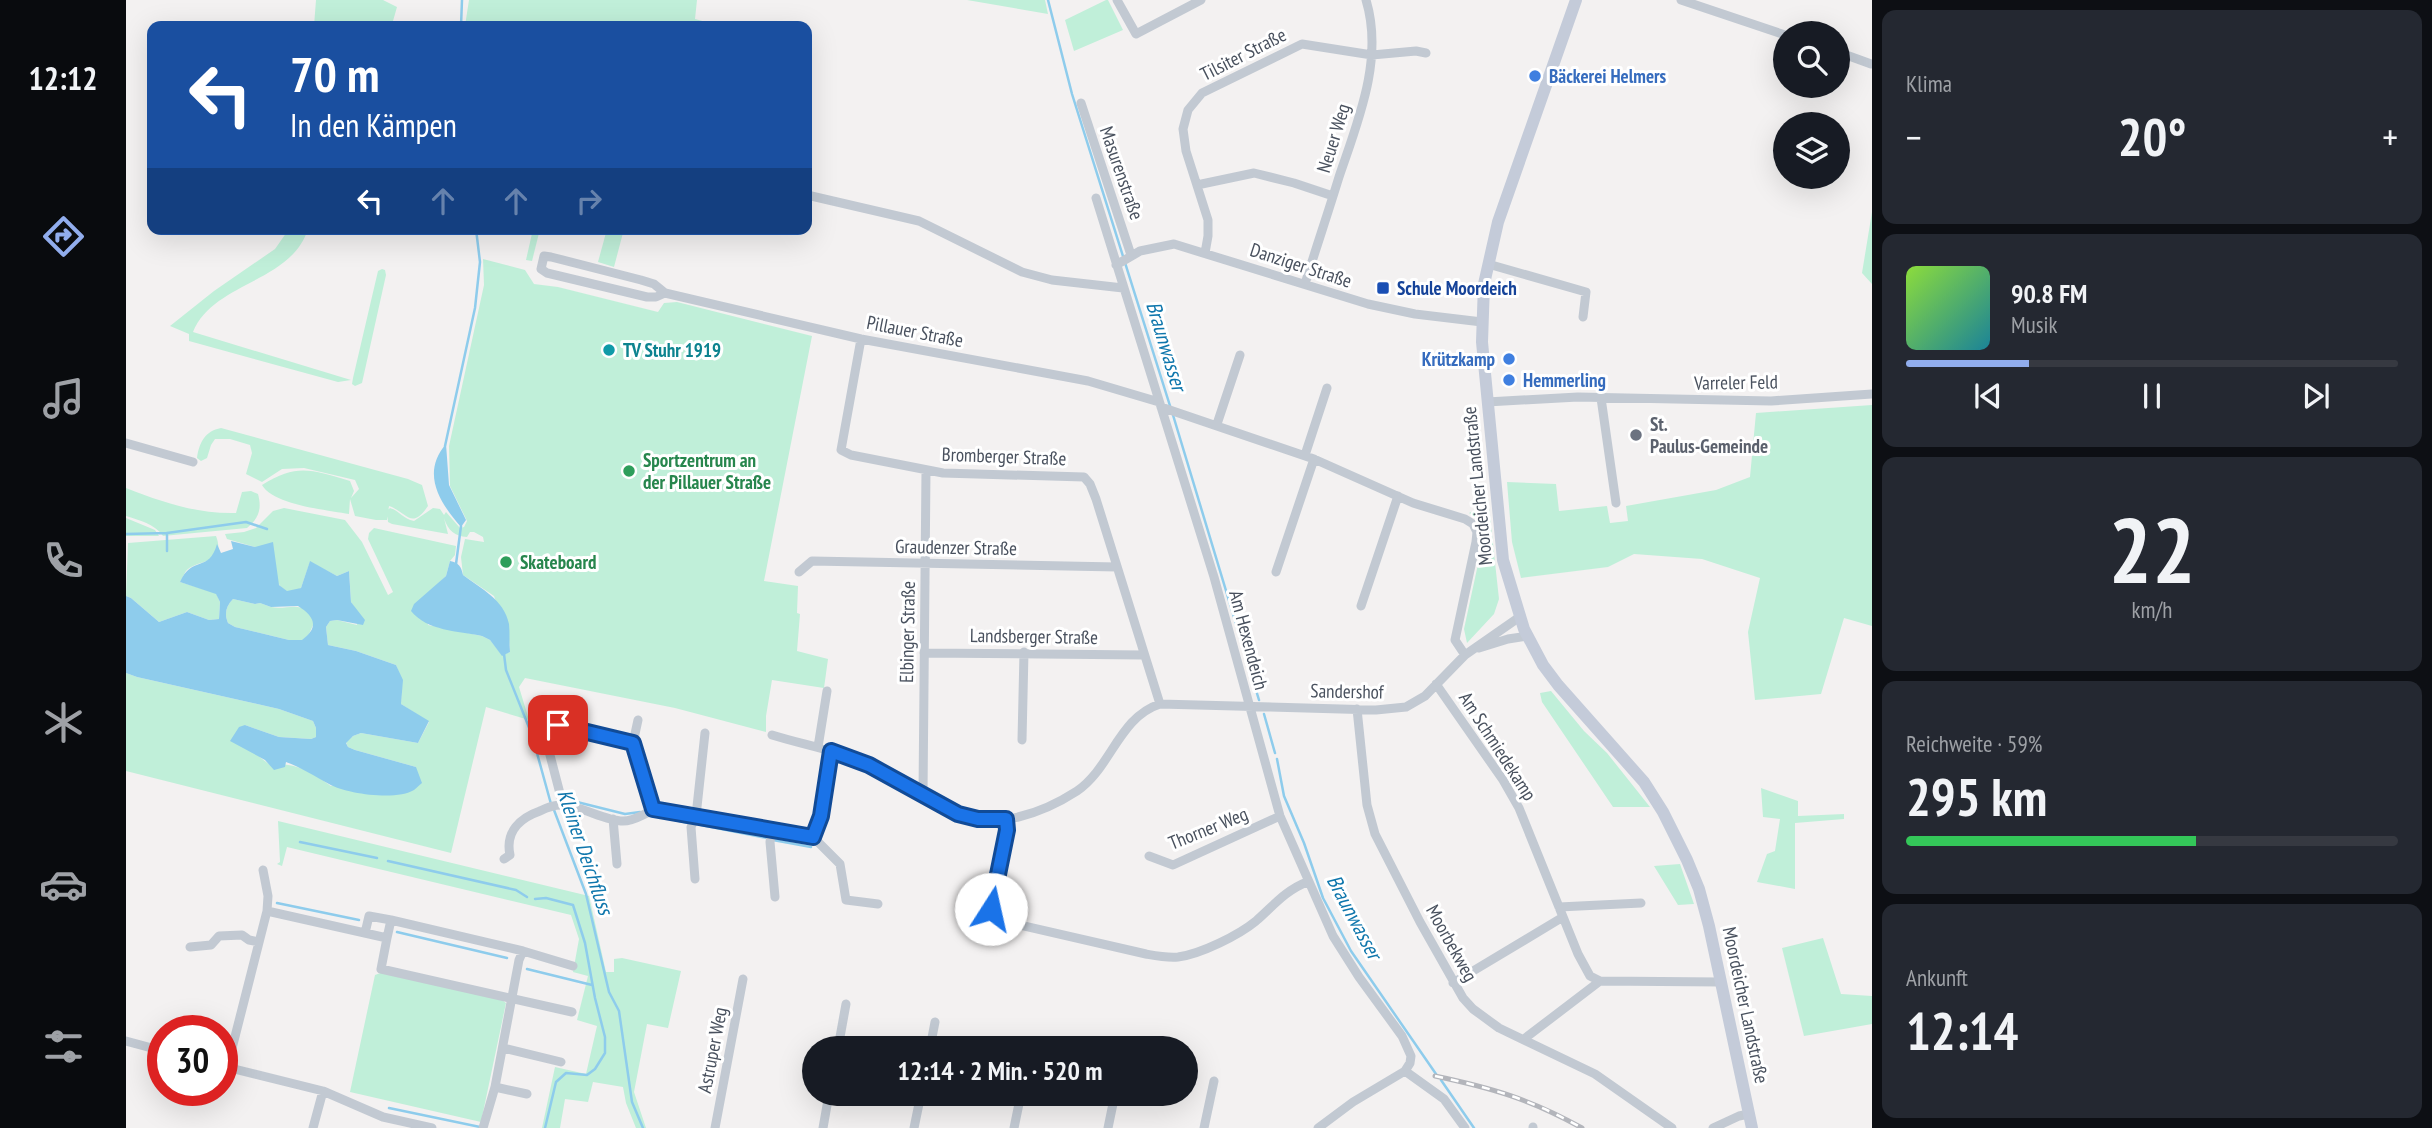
<!DOCTYPE html>
<html lang="de">
<head>
<meta charset="utf-8">
<style>
	body { margin:0; font-family:"PT Sans Narrow",sans-serif; background:#242831; color:#f1f3f6; height:100vh; display:flex; flex-direction:column; font-size:26px; white-space:nowrap }
	* { box-sizing:border-box; margin:0 }
	p { font-size:23px; color:#9ea1a6 }
	.icon { flex:none; width:38px; height:38px; fill:none; stroke:currentColor; stroke-width:2; stroke-linecap:round; stroke-linejoin:round }
	.map { position:relative; flex:1; overflow:hidden }
	.sheet { display:flex; flex-direction:column; gap:10px; padding:10px; background:#0d0f14; width:560px }
	.sheet>* { flex:none }
	.guide { position:absolute; left:21px; top:21px; width:665px; height:214px; border-radius:14px; box-shadow:0 7px 28px #0002; background:#1a4fa0; color:#fff; overflow:hidden }
	.buttons { position:absolute; left:1647px; top:21px; display:grid; gap:14px }
	.buttons a { display:grid; place-items:center; width:77px; height:77px; border-radius:50%; background:#171b24; box-shadow:0 7px 28px #0002; font-size:35px }
	.speed { position:absolute; left:21px; top:1015px; display:flex; gap:14px; font-size:35px; font-weight:700; text-align:center }
	.speed>* { display:grid; place-content:center; width:91px; height:91px; border-radius:50%; background:#171b24; box-shadow:0 7px 28px #0002; line-height:1 }
	.speed .limit { border:10px solid #d22; background:#fff; color:#111 }
	.pin { position:absolute; display:grid; place-items:center; width:60px; height:60px; color:#fff; margin:-30px; border-radius:14px; box-shadow:0 4px 10px #0006 }
	.me { position:absolute; width:77px; margin:-38px; rotate:10deg; stroke-linejoin:round; filter:drop-shadow(0 0 5px #0008) }
	.turn { display:flex; align-items:center; gap:24px; height:147px; padding:0 28px; font-size:32px }
	.turn .icon { width:91px; height:91px; stroke-width:2.5 }
	.turn b { display:block; font-size:49px; line-height:60px }
	.lanes { display:flex; align-items:center; height:66px; padding:0 28px; background:#0003; justify-content:center; gap:35px; direction:ltr }
	.lanes .off { opacity:.35 }
	.big { font-size:52px; font-weight:800; line-height:1.1 }
	.sheet .widget { flex:1; display:flex; flex-direction:column; justify-content:center; gap:10px; min-width:0; padding:0 24px; border-radius:14px; background:#242831 }
	.sheet .dial { align-items:center; gap:0 }
	.dial b { font-size:91px; line-height:1 }
	.song { display:flex; align-items:center; gap:21px }
	.cover { width:84px; height:84px; border-radius:10px; background:linear-gradient(135deg,hsl(90 70% 55%),hsl(190 70% 35%)) }
	.played { height:7px; border-radius:4px; background:linear-gradient(90deg,#91aded 25%,#363941 25%) }
	.keys { display:flex; justify-content:space-around; direction:ltr }
	.heat { display:flex; justify-content:space-between; align-items:center; font-size:38px; direction:ltr }
	.charge { height:10px; border-radius:5px; background:linear-gradient(90deg,#34c759 59%,#363941 0) }
	.trip { position:absolute; left:676px; top:1036px; width:396px; height:70px; border-radius:35px; background:#171b24; box-shadow:0 7px 28px #0002; font-weight:800; line-height:70px; text-align:center }
	main { display:flex; flex:1; min-height:0 }
	.dock { display:flex; flex-direction:column; width:126px; justify-content:space-around; align-items:center; background:#090b0e; color:#9ea1a6 }
	.dock .icon { width:49px; height:49px }
	.dock .on { color:#91aded }
	.dock b { font-size:32px; color:#f1f3f6 }
	.map>svg:first-child { display:block }
	.green { fill:#c0efd9 }
	.water { fill:#8eccec; fill-rule:evenodd }
	.lines { fill:none; stroke-linecap:round; stroke-linejoin:round }
	.stream { stroke:#8eccec; stroke-width:2.5 }
	.street { stroke:#c2c9d2; stroke-width:9 }
	.secondary { stroke:#c4cbd9; stroke-width:12 }
	.rail-casing { stroke:#b3b5bb; stroke-width:5 }
	.rail { stroke:#fff; stroke-width:2.5; stroke-dasharray:8; stroke-linecap:butt }
	.route-casing { stroke:#114b97; stroke-width:18 }
	.route { stroke:#1a73e8; stroke-width:12 }
	.shop-dot { fill:#3f7fe0; stroke:#fff; stroke-width:2.5 }
	.transit-dot { fill:#1a4fb4; stroke:#fff; stroke-width:2.5 }
	.culture-dot { fill:#0f9aa8; stroke:#fff; stroke-width:2.5 }
	.worship-dot { fill:#6b7280; stroke:#fff; stroke-width:2.5 }
	.leisure-dot { fill:#2e9e5b; stroke:#fff; stroke-width:2.5 }
	.labels { text-anchor:middle; stroke-width:6; stroke-linejoin:round; paint-order:stroke }
	.street-label { font-size:19px; fill:#49515e; stroke:#fff }
	.shop-label { font-size:19px; font-weight:bold; fill:#366cbe; stroke:#fff; text-anchor:start }
	.transit-label { font-size:19px; font-weight:bold; fill:#164399; stroke:#fff; text-anchor:start }
	.culture-label { font-size:19px; font-weight:bold; fill:#0d838f; stroke:#fff; text-anchor:start }
	.worship-label { font-size:19px; font-weight:bold; fill:#5b616d; stroke:#fff; text-anchor:start }
	.leisure-label { font-size:19px; font-weight:bold; fill:#27864d; stroke:#fff; text-anchor:start }
	.water-label { font-size:21px; font-style:italic; fill:#0e76ac; stroke:#fff }
</style>
</head>
<body>
<main>
<nav class="dock">
<b>12:12</b>
<svg class="icon on" aria-label="directions" viewBox="0 0 24 24"><path d="M12 3l9 9-9 9-9-9zM9 14v-3h6M13 9l2 2-2 2"/></svg>
<svg class="icon" aria-label="music" viewBox="0 0 24 24"><path d="M9 18V5l10-2v13"/><circle cx="6" cy="18" r="3"/><circle cx="16" cy="16" r="3"/></svg>
<svg class="icon" aria-label="phone" viewBox="0 0 24 24"><path d="M5 4h4l2 5-3 2q2 4 5 5l2-3 5 2v4C11 20 4 13 5 4z"/></svg>
<svg class="icon" aria-label="climate" viewBox="0 0 24 24"><path d="M12 3v18M4 7l16 10M4 17L20 7"/></svg>
<svg class="icon" aria-label="car" viewBox="0 0 24 24"><path d="M5 17H2v-5l4-1 3-4h7l3 4 3 1v5h-3M9 17h6M6 11h13"/><circle cx="7" cy="17" r="2"/><circle cx="17" cy="17" r="2"/></svg>
<svg class="icon" aria-label="filters" viewBox="0 0 24 24"><path d="M4 7h16M4 17h16"/><circle cx="9" cy="7" r="2"/><circle cx="15" cy="17" r="2"/></svg>
</nav>
<div class="map">
<svg width="1746" height="1128" viewBox="0 0 1746 1128">
	<rect width="100%" height="100%" fill="#f3f1f1"/>
	<path class="green" d="M190 0H257L271 7 267 21 286 26H188Z
		M343 0H571L569 19 595 26H339Z
		M841 0H919L922 14Z
		M980 0H982L997 30 948 51 939 20Z
		M1746 212V284L1736 273Z
		M163 229H182C165 283 87 282 67 332L225 380 212 382 63 341V334L44 326 88 291 149 249Z
		M407 229H414L406 261 400 260Z
		M481 229H498L488 267 472 262Z
		M357 259 399 270 408 284 432 287 532 312 538 303 551 302 686 336 638 581 672 586 671 613 674 614 671 651 702 659 698 688 646 680 640 716V732L549 708 399 678 393 687 403 720 360 707 325 853 0 771V673L11 677 153 709 187 721 190 728V737L185 739 153 737 119 725 126 751 144 765C168 761 186 772 205 786L290 767 229 750 222 747 220 742 227 736 235 733 292 743 303 722 275 704 276 680 270 665 230 651 202 645 200 627 204 621 211 620 231 625 230 610 225 602 223 571 211 576 184 562 175 588C173 589 165 592 164 592 152 591 135 557 129 547L101 539 99 534 118 532 130 528 147 511 158 508 219 520 236 542 262 595 267 592 242 539 243 533 248 528 330 546 329 555 324 561 320 576 299 596 302 625 356 636 364 640 376 655 384 652 383 639 368 596 337 575 335 557 339 539 358 542 357 537 348 532H344L341 537C329 536 322 531 318 518L322 534 266 524 262 522 261 511 264 508C274 511 277 519 288 521L307 508 314 509 318 515 320 512 334 528 338 527 341 521 324 486 323 446 358 285Z
		M256 269 259 270 260 275 236 383 229 386 226 384 227 378 252 271Z
		M1746 405V626L1718 618 1695 694 1629 700 1622 632 1634 578 1576 559 1508 554 1482 567 1395 578 1386 542 1381 482 1430 484 1433 511 1481 506 1484 523 1502 521 1500 506 1590 490 1624 477 1630 413Z
		M95 428 282 479 296 485 302 506C285 531 281 512 263 506L261 520H250L229 516 224 499 223 514C201 510 147 505 136 485 172 463 185 470 224 481L228 491 225 498 233 489 229 480 178 468 156 469 136 482 120 474 126 453 124 445 104 439H89L85 445 81 458 75 461 71 458C73 443 79 431 95 428Z
		M0 488C36 502 70 514 110 513L116 492 125 491 132 494C136 509 133 518 121 528L37 536C29 524 13 520 0 516Z
		M1362 498 1373 599 1368 614 1341 643 1338 629 1357 541 1353 520 1343 513 1349 510Z
		M0 518 29 530 33 536H0Z
		M90 536C101 565 70 559 60 571 59 572 55 581 54 582L90 593 94 602 93 619 83 620 61 612 33 622 5 598 0 596 2 543Z
		M107 599 129 604 134 603C138 604 141 606 145 607 162 611 179 597 188 623L183 634 177 640H163L109 627 102 623C98 614 100 606 107 599Z
		M1425 691 1458 731 1481 753 1524 807H1487L1416 702 1414 693Z
		M1635 788 1672 801V816L1718 814V819L1669 823V889L1631 882 1641 854 1649 851 1654 819 1637 817Z
		M152 821 463 896 480 972H488V959L496 958 555 971 542 1028 521 1024 508 1092 520 1128H510L500 1103 497 1087 467 1082 462 1102 439 1099 434 1128H416L429 1067 460 1074 471 1026 451 1020 462 976 447 972 453 939 445 915 161 847 156 866 151 864 154 862Z
		M1554 864 1568 904 1552 905 1528 866Z
		M1697 938 1715 994 1746 996V1024L1678 1036 1656 948Z
		M257 972 376 1000 380 1003 355 1122 224 1092 249 975Z"/>
	<path class="water" d="M320 444 323 485 340 520 335 527C315 504 294 474 320 444Z
		M105 541 129 547 147 542 153 585 161 591 175 588 184 561 211 576 223 571 225 602 239 620 237 625 211 620 204 621 200 627 202 645 230 651 270 665 277 680 275 704 303 721 292 743 235 733 227 736 220 743 222 747 229 750 290 767 296 783C293 785 291 788 288 790 271 801 220 794 203 784 188 776 176 768 160 762L159 767 148 770 139 760 104 741 113 727 119 725 153 737 185 739 190 737V728L187 721 153 709 11 677 0 673V596L5 598 33 622 61 612 83 620 93 619 94 602 90 594 54 582C66 555 83 573 91 544L95 553 107 549ZM107 599 129 604 134 603 145 607 172 606C188 616 194 627 176 640H163L109 627 102 623C98 614 100 606 107 599Z
		M324 561C333 563 335 566 337 575 355 589 378 599 383 624 384 633 383 643 384 652L376 656 364 640 356 636C332 631 301 631 285 611L288 604 320 576Z"/>
	<g class="lines">
		<path class="stream" d="M922 0 946 94 1045 409
			M335 26 336 0
			M1047 415 1133 700
			M319 446 349 308 354 262 350 229
			M41 533 120 522 141 529
			M0 534 41 533V551
			M330 564 335 526
			M378 654 380 670 406 735 425 804
			M1138 714 1149 753
			M1151 759 1158 796 1178 843 1197 898 1225 951 1310 1074
			M439 799 499 814 514 812
			M428 810 460 894 483 992 493 1011 506 1102 517 1128
			M524 814 562 823
			M575 825 641 838
			M647 840 685 847
			M174 842 251 858
			M262 861 390 890 401 897
			M409 899 420 898 447 905 459 943 469 998 479 1037V1053L469 1069 461 1075 440 1073 430 1082 419 1128
			M151 903 233 920
			M271 932 381 958
			M401 969 466 985
			M1315 1080 1348 1128
			M263 1108 354 1127"/>
		<path class="street" d="M991 0 1010 34 1075 0
			M1555 0 1659 35
			M1712 52 1745 64
			M955 103 1005 255
			M1071 185 1128 173 1168 183 1207 196
			M681 195 793 221 896 272 926 280 997 288
			M970 198 1088 577 1154 816 1207 936 1233 977 1276 1036 1285 1056 1284 1063 1279 1071 1227 1102 1192 1128
			M1079 253 1082 236V220L1060 151 1057 129 1062 110 1076 93 1176 44 1246 55 1290 51 1300 53
			M1362 264 1460 292 1457 317
			M990 265 1014 251 1048 244 1242 304 1289 314 1356 322
			M1179 284C1190 248 1202 213 1213 177 1232 121 1258 59 1240 0
			M539 293 530 297H521L421 273 415 269 418 256 425 257 515 280 528 284 539 293 735 339 962 381 1033 402
			M735 339 715 450 725 455 817 473 958 477 964 484 970 499 1034 704
			M1475 398 1490 503
			M1361 402 1452 397 1645 401 1746 394
			M1035 407 1188 459 1287 503 1339 519 1347 524 1351 532 1350 542 1329 640 1339 655
			M1091 424 1114 355
			M0 443 67 462
			M1179 455 1201 388
			M673 572 686 561 991 567
			M1150 572 1188 459
			M1235 606 1272 496
			M1353 648 1382 639 1402 636
			M798 653 1017 655
			M1310 684 1377 780 1393 808 1452 954 1464 976 1474 981 1595 982
			M1231 709 1241 805 1249 834 1294 922 1337 998 1347 1009 1373 1028 1469 1074 1546 1128
			M646 735C678 745 711 750 742 765 761 774 780 784 798 795 809 801 819 809 830 814 871 830 917 813 951 791 985 768 993 717 1034 704L1250 710 1280 707 1299 696 1339 655 1395 616
			M896 740 898 652
			M507 743 512 720
			M692 747 701 691
			M797 794 800 470
			M437 805 419 736C420 728 424 726 432 725L507 743 527 809
			M487 819 491 864
			M880 819 881 830 865 909 872 920 1020 954C1031 956 1041 958 1052 957 1075 954 1113 935 1130 921 1147 906 1160 890 1181 882
			M646 829 644 842 649 897
			M687 837 714 864 720 900 752 904
			M1023 856 1047 865 1154 816
			M378 859 384 855C379 832 394 818 414 811 420 808 428 805 435 805 454 805 479 821 497 821 513 821 522 808 538 809L687 837 695 816 705 751
			M569 879 565 827 570 816 579 733
			M1433 907 1515 903
			M141 911 261 938 265 920 397 951 447 966
			M239 933 243 916 265 920
			M261 938 255 969 446 1012
			M64 947 85 945 93 936 116 935 123 940 133 942
			M1327 983 1437 917
			M1398 1039 1474 981
			M0 1041 37 1051
			M377 1048 435 1062
			M712 1048 720 1004
			M804 1048 809 1022
			M96 1066 197 1091 257 1117 306 1128
			M101 1068 141 911 142 896 137 870
			M1279 1071 1318 1099 1339 1128
			M369 1087 401 1094
			M187 1128 197 1091
			M357 1128 369 1087 393 960 397 951
			M589 1128 617 979
			M697 1128 703 1094
			M788 1128 795 1094
			M888 1128 895 1094
			M982 1128 989 1094
			M1078 1128 1088 1081
			M1407 1128V1127
			M1587 1128 1613 1116 1623 1114"/>
		<path class="secondary" d="M1450 0 1372 222 1358 284 1356 342 1377 560 1398 629 1417 665 1432 685 1518 782 1537 812 1561 860 1573 889 1583 926 1626 1128"/>
		<defs>
			<path id="rail" d="M1309 1076C1366 1088 1404 1099 1456 1128"/>
		</defs>
		<use href="#rail" class="rail-casing"/>
		<use href="#rail" class="rail"/>
	</g>
	<g class="lines">
		<defs>
			<path id="route" d="M432 725 507 743 527 809 687 837 695 816 705 751 743 765 832 814 852 819H880L881 830 865 909"/>
		</defs>
		<use href="#route" class="route-casing"/>
		<use href="#route" class="route"/>
	</g>
	<g class="shop-dot">
		<circle cx="1409" cy="76" r="7"/>
		<circle cx="1383" cy="359" r="7"/>
		<circle cx="1383" cy="380" r="7"/>
	</g>
	<rect class="transit-dot" x="1250" y="281" width="14" height="14" rx="3.5"/>
	<circle class="culture-dot" cx="483" cy="350" r="7"/>
	<circle class="worship-dot" cx="1510" cy="435" r="7"/>
	<g class="leisure-dot">
		<circle cx="503" cy="471" r="7"/>
		<circle cx="380" cy="562" r="7"/>
	</g>
	<g class="labels">
		<g class="street-label">
			<text transform="translate(1117 54) rotate(-27)" y="7">Tilsiter Straße</text>
			<text transform="translate(1207 138) rotate(-73)" y="7">Neuer Weg</text>
			<text transform="translate(996 173) rotate(71)" y="7">Masurenstraße</text>
			<text transform="translate(1175 265) rotate(18)" y="7">Danziger Straße</text>
			<text transform="translate(789 331) rotate(11)" y="7">Pillauer Straße</text>
			<text transform="translate(1610 382) rotate(-1)" y="7">Varreler Feld</text>
			<text transform="translate(878 456) rotate(2)" y="7">Bromberger Straße</text>
			<text transform="translate(1351 486) rotate(-96)" y="7">Moordeicher Landstraße</text>
			<text transform="translate(830 547) rotate(1)" y="7">Graudenzer Straße</text>
			<text transform="translate(781 632) rotate(-89)" y="7">Elbinger Straße</text>
			<text transform="translate(908 636) rotate(1)" y="7">Landsberger Straße</text>
			<text transform="translate(1123 640) rotate(75)" y="7">Am Hexendeich</text>
			<text transform="translate(1221 691) rotate(1)" y="7">Sandershof</text>
			<text transform="translate(1372 746) rotate(57)" y="7">Am Schmiedekamp</text>
			<text transform="translate(1082 828) rotate(-22)" y="7">Thorner Weg</text>
			<text transform="translate(1326 943) rotate(61)" y="7">Moorbekweg</text>
			<text transform="translate(1620 1005) rotate(78)" y="7">Moordeicher Landstraße</text>
			<text transform="translate(586 1050) rotate(-79)" y="7">Astruper Weg</text>
		</g>
		<g class="shop-label">
			<text x="1423" y="83">Bäckerei Helmers</text>
			<text x="1369" y="366" text-anchor="end">Krützkamp</text>
			<text x="1397" y="387">Hemmerling</text>
		</g>
		<g class="transit-label">
			<text x="1271" y="295">Schule Moordeich</text>
		</g>
		<g class="culture-label">
			<text x="497" y="357">TV Stuhr 1919</text>
		</g>
		<g class="worship-label">
			<text x="1524" y="431">St.<tspan x="1524" dy="22">Paulus-Gemeinde</tspan></text>
		</g>
		<g class="leisure-label">
			<text x="517" y="467">Sportzentrum an<tspan x="517" dy="22">der Pillauer Straße</tspan></text>
			<text x="394" y="569">Skateboard</text>
		</g>
		<g class="water-label">
			<text transform="translate(1040 346) rotate(73)" y="7">Braunwasser</text>
			<text transform="translate(459 852) rotate(71)" y="7">Kleiner Deichfluss</text>
			<text transform="translate(1228 917) rotate(62)" y="7">Braunwasser</text>
		</g>
	</g>
</svg>
<div class="buttons">
<a><svg class="icon" aria-label="search" viewBox="0 0 24 24"><circle cx="10" cy="10" r="6"/><path d="M15 15l6 6"/></svg></a>
<a><svg class="icon" aria-label="layers" viewBox="0 0 24 24"><path d="M12 4l9 5-9 5-9-5zM3 14l9 5 9-5"/></svg></a>
</div>
<div class="speed"><div class="limit">30</div></div>
<div class="pin" style="left:432px;top:725px;background:#d93025"><svg class="icon" aria-label="arrive" viewBox="0 0 24 24"><path d="M6 21V4h12l-3 4 3 4H6"/></svg></div>
<svg class="me" style="left:865px;top:909px" viewBox="-20 -20 40 40"><circle r="19" fill="#fff"/><path d="M0-13L10 11 0 6-10 11z" fill="#1a73e8"/></svg>
<div class="trip">12:14 · 2 Min. · 520 m</div>
<div class="guide">
<div class="turn"><svg class="icon" aria-label="left" viewBox="0 0 24 24"><path d="M17 20v-9H6M10 6l-5 5 5 5"/></svg><div><b>70 m</b>In den Kämpen</div></div>
<div class="lanes"><svg class="icon" aria-label="left" viewBox="0 0 24 24"><path d="M17 20v-9H6M10 6l-5 5 5 5"/></svg><svg class="icon off" aria-label="ahead" viewBox="0 0 24 24"><path d="M12 20V5M6 11l6-6 6 6"/></svg><svg class="icon off" aria-label="ahead" viewBox="0 0 24 24"><path d="M12 20V5M6 11l6-6 6 6"/></svg><svg class="icon off" aria-label="right" viewBox="0 0 24 24"><path d="M7 20v-9h11M14 6l5 5-5 5"/></svg></div>
</div>
</div>
<section class="sheet">
<div class="widget"><p>Klima</p>
<div class="heat"><a>−</a><b class="big">20°</b><a>+</a></div>
</div>
<div class="widget">
<div class="song"><i class="cover"></i><div><b>90.8 FM</b><p>Musik</p></div></div>
<div class="played"></div>
<div class="keys"><svg class="icon" aria-label="previous" viewBox="0 0 24 24"><path d="M18 5L8 12l10 7zM5 5v14"/></svg><svg class="icon" aria-label="pause" viewBox="0 0 24 24"><path d="M8 5v14M16 5v14"/></svg><svg class="icon" aria-label="next" viewBox="0 0 24 24"><path d="M6 5l10 7-10 7zM19 5v14"/></svg></div>
</div>
<div class="widget dial"><b>22</b><p>km/h</p></div>
<div class="widget"><p>Reichweite · 59%</p><b class="big">295 km</b><div class="charge"></div></div>
<div class="widget"><p>Ankunft</p><b class="big">12:14</b></div>
</section>
</main>
</body>
</html>
